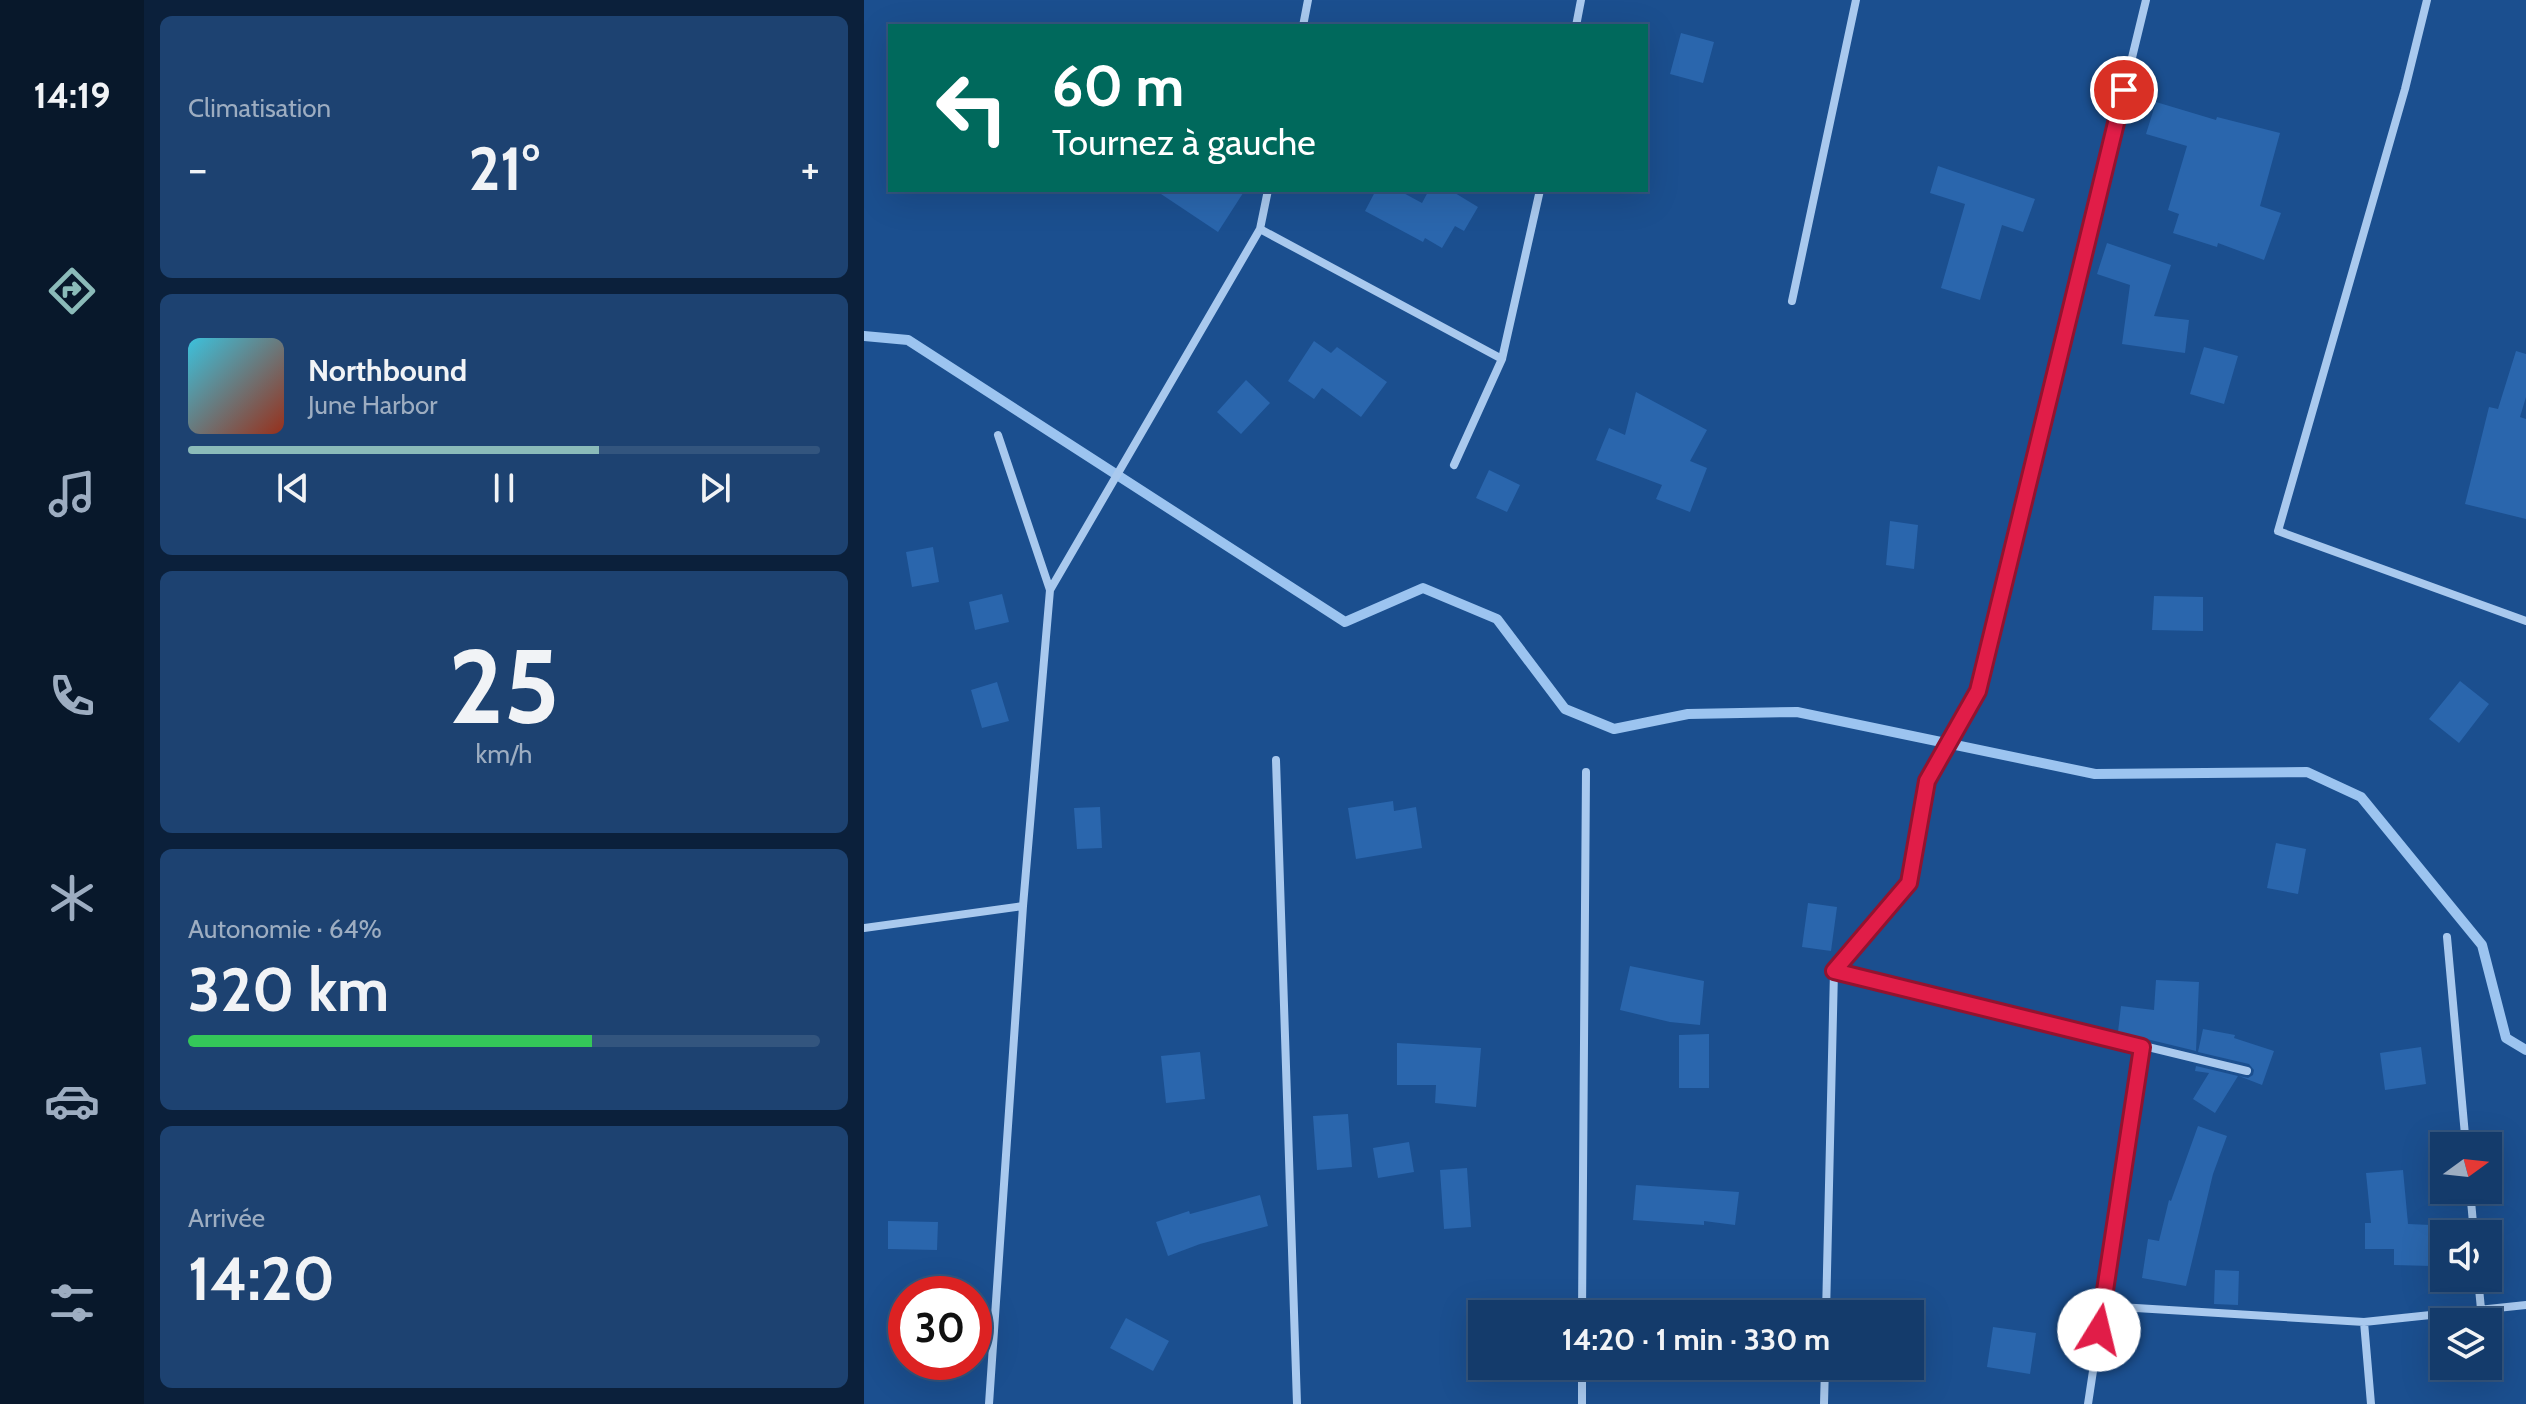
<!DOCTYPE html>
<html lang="fr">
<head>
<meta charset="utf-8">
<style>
	body { margin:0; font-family:Cabin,sans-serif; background:#1d4271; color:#f1f3f6; height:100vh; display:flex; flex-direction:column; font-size:30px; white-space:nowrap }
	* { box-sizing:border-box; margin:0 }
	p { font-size:26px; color:#9dadc1 }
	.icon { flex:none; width:44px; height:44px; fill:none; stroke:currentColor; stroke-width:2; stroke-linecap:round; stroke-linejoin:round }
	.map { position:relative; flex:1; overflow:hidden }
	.side { display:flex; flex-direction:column; gap:16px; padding:16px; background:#0b203b; width:720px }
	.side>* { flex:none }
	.guide { position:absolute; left:24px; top:24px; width:760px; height:168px; border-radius:0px; box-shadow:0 8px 32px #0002,0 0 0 2px #33557e; background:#00695c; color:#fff; overflow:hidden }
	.needle { width:52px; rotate:75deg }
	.buttons { position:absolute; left:1566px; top:1132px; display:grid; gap:16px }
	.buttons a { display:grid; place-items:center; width:72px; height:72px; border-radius:0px; background:#143b6b; box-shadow:0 8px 32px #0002,0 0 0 2px #33557e; font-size:40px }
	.speed { position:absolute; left:24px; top:1276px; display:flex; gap:16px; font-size:40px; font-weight:700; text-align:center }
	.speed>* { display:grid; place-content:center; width:104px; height:104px; border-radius:50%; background:#143b6b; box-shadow:0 8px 32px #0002,0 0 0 2px #33557e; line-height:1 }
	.speed .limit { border:12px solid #d22; background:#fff; color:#111 }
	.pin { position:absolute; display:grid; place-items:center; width:68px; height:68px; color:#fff; margin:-34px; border:4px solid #fff; border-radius:50%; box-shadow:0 2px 8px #0007 }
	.me { position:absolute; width:88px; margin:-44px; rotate:9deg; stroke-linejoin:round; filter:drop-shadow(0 0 6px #0008) }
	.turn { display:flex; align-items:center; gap:28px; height:168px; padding:0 32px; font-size:36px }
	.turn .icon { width:104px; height:104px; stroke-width:2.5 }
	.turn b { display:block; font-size:56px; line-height:68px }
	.big { font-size:60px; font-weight:700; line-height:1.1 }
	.side .tile { flex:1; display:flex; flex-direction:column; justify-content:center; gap:12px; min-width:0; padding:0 28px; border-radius:12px; background:#1d4271 }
	.side .dial { align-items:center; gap:0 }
	.dial b { font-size:104px; line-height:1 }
	.song { display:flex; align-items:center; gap:24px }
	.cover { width:96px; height:96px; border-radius:12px; background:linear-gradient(135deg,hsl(190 70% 55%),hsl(10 70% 35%)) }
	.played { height:8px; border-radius:4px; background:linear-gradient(90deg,#8bbbb9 65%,#33557e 65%) }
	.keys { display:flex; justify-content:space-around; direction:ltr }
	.heat { display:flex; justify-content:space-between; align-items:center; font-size:44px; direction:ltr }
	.charge { height:12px; border-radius:6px; background:linear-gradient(90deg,#34c759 64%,#33557e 0) }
	.trip { position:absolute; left:604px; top:1300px; width:456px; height:80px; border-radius:0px; background:#143b6b; box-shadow:0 8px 32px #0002,0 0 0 2px #33557e; font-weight:700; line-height:80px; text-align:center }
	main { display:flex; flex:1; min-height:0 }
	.menu { display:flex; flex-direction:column; width:144px; justify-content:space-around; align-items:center; background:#08182b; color:#9dadc1 }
	.menu .icon { width:56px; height:56px }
	.menu .selected { color:#8bbbb9 }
	.menu b { font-size:36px; color:#f1f3f6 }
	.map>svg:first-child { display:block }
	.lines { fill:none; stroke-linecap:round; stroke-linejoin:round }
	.stream { stroke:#9cc4f0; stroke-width:10 }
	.building { fill:#2a66ad }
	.service { stroke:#a9c9ee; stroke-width:6 }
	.minor { stroke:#a9c9ee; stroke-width:8 }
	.route-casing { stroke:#92132f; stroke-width:20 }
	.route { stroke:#e11d48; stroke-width:14 }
</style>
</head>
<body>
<main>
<nav class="menu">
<b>14:19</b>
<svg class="icon selected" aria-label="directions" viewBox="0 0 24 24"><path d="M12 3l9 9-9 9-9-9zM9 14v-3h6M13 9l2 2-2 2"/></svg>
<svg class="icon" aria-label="music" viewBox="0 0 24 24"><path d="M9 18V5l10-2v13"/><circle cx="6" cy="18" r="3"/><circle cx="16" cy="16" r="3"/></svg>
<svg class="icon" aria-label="phone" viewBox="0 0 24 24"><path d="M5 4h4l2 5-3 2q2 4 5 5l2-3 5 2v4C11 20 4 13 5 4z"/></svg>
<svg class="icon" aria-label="climate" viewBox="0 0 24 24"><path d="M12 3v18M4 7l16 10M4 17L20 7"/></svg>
<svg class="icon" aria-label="car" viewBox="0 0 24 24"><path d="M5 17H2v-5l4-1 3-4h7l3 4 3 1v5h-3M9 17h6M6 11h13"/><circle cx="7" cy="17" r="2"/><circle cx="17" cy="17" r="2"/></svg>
<svg class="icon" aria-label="filters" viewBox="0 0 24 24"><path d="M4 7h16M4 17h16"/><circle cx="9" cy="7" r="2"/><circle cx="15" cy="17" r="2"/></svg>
</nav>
<section class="side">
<div class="tile"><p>Climatisation</p>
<div class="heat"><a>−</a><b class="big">21°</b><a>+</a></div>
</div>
<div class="tile">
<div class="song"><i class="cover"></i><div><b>Northbound</b><p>June Harbor</p></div></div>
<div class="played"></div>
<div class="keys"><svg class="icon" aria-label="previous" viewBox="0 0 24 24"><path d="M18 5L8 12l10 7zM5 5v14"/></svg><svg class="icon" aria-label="pause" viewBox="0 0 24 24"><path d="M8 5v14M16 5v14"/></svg><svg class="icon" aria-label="next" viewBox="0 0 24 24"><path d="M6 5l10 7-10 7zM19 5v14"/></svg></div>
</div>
<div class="tile dial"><b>25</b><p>km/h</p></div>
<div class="tile"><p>Autonomie · 64%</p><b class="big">320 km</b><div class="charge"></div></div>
<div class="tile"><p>Arrivée</p><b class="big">14:20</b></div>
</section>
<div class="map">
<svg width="1662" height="1404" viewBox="0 0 1662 1404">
	<rect width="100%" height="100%" fill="#1b4f8f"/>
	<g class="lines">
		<path class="stream" d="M0 336 44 340 481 622 559 588 633 619 701 709 750 729 824 714 933 712 1231 774 1443 772 1497 797 1618 945 1642 1038 1662 1050"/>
	</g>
	<path class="building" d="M817 33 850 42 839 83 806 74Z
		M1292 102 1352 120 1353 117 1416 133 1396 206 1417 213 1400 260 1354 243 1353 247 1309 233 1315 214 1304 210 1323 146 1282 134Z
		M1074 166 1171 199 1159 232 1138 225 1116 300 1077 288 1101 204 1066 193Z
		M291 190H381L354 232Z
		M512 190H534L558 203 565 190H586L614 207 600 231 591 226 578 248 561 238 559 242 501 211Z
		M1243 243 1307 265 1290 316 1325 320 1321 353 1258 344 1266 285 1233 274Z
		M450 341 467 353 473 347 523 382 497 417 458 388 450 399 424 381Z
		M1340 347 1374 356 1360 404 1326 394Z
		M1652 351 1662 354V397L1656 417 1662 419V519L1601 504 1625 407 1634 409Z
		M382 380 406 403 377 434 353 412Z
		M772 392 843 430 826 461 843 468 826 512 792 499 798 485 732 460 745 428 761 435Z
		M625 470 656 485 643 512 612 498Z
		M1026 521 1054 525 1050 569 1022 565Z
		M69 547 75 582 48 587 42 552Z
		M138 594 145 622 111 630 105 602Z
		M1290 596 1339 597V631L1288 630Z
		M1596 681 1625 704 1595 743 1565 719Z
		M133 682 145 721 118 728 107 690Z
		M529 801 530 811 552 807 558 848 492 859 484 808Z
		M236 807 238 848 213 849 210 808Z
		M1412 843 1442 849 1434 894 1403 888Z
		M944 903 973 907 967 951 938 947Z
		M766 966 840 981 836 1025 806 1022 756 1010Z
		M1292 980 1335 982 1332 1051 1254 1032 1257 1006 1290 1010Z
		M1339 1029 1371 1035 1370 1038 1410 1051 1398 1085 1375 1076 1384 1078 1389 1075 1390 1070 1385 1064 1334 1052Z
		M845 1034V1088H815V1035Z
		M533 1043 617 1048 612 1107 571 1103 572 1085H533Z
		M1557 1047 1562 1084 1521 1090 1516 1053Z
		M336 1052 341 1099 302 1103 297 1056Z
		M1332 1066 1374 1076 1351 1113 1329 1099 1345 1073 1331 1071Z
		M484 1114 488 1167 453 1170 449 1116Z
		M1334 1126 1363 1136 1349 1174 1322 1286 1278 1278 1284 1239 1295 1241 1305 1200 1307 1201Z
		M545 1142 550 1172 514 1178 509 1148Z
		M603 1168 607 1227 580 1229 576 1170Z
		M1539 1170 1544 1224 1567 1225V1266L1530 1265V1249H1501V1223H1507L1502 1173Z
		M772 1185 875 1192 871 1225 840 1221V1225L769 1220Z
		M396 1195 404 1226 336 1244 304 1256 292 1222 325 1211 326 1214Z
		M24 1221 74 1222 73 1250 24 1249Z
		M1351 1270 1375 1271 1374 1305 1350 1304Z
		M262 1318 305 1341 289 1371 246 1348Z
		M1129 1327 1172 1333 1166 1374 1123 1367Z"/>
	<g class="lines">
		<path class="service" d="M970 971 1045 883 1063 781 1114 691"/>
		<path class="minor" d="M1563 0 1541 89 1414 531 1662 621
			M439 26 444 0
			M712 26 717 0
			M396 229 638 359
			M928 301 992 0
			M134 435 186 590
			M590 465 638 359 676 190
			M1114 691 1282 0
			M412 760 433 1404
			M0 928 159 906
			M1583 937 1602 1146
			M1606 1190 1610 1234
			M1614 1278 1617 1309
			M1239 1306 1500 1322 1662 1305
			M718 1314 722 772
			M962 1314 970 971 1383 1071
			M1500 1322 1507 1404
			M125 1404 159 906 186 590 396 229 404 190
			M718 1404V1366
			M960 1404 961 1366
			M1224 1404 1278 1047"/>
	</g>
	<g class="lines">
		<defs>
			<path id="route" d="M1235 1330 1278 1047 970 971 1045 883 1063 781 1114 691 1260 90"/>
		</defs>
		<use href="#route" class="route-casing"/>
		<use href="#route" class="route"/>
	</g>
</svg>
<div class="buttons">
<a><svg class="needle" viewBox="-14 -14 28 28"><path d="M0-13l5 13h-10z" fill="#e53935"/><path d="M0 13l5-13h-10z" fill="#9dadc1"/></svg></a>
<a><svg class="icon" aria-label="sound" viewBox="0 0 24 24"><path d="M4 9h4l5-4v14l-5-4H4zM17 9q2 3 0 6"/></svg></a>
<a><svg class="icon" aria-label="layers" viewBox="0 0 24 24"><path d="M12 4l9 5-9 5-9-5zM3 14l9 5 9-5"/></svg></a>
</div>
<div class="speed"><div class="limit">30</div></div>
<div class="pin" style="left:1260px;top:90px;background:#d93025"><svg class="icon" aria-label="arrive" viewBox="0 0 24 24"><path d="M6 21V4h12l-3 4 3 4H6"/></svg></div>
<svg class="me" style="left:1235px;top:1330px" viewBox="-20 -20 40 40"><circle r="19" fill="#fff"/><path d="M0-13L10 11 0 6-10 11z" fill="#e11d48"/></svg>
<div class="trip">14:20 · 1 min · 330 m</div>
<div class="guide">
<div class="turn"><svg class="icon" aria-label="left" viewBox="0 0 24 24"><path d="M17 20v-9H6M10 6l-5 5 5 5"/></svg><div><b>60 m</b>Tournez à gauche</div></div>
</div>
</div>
</main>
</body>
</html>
